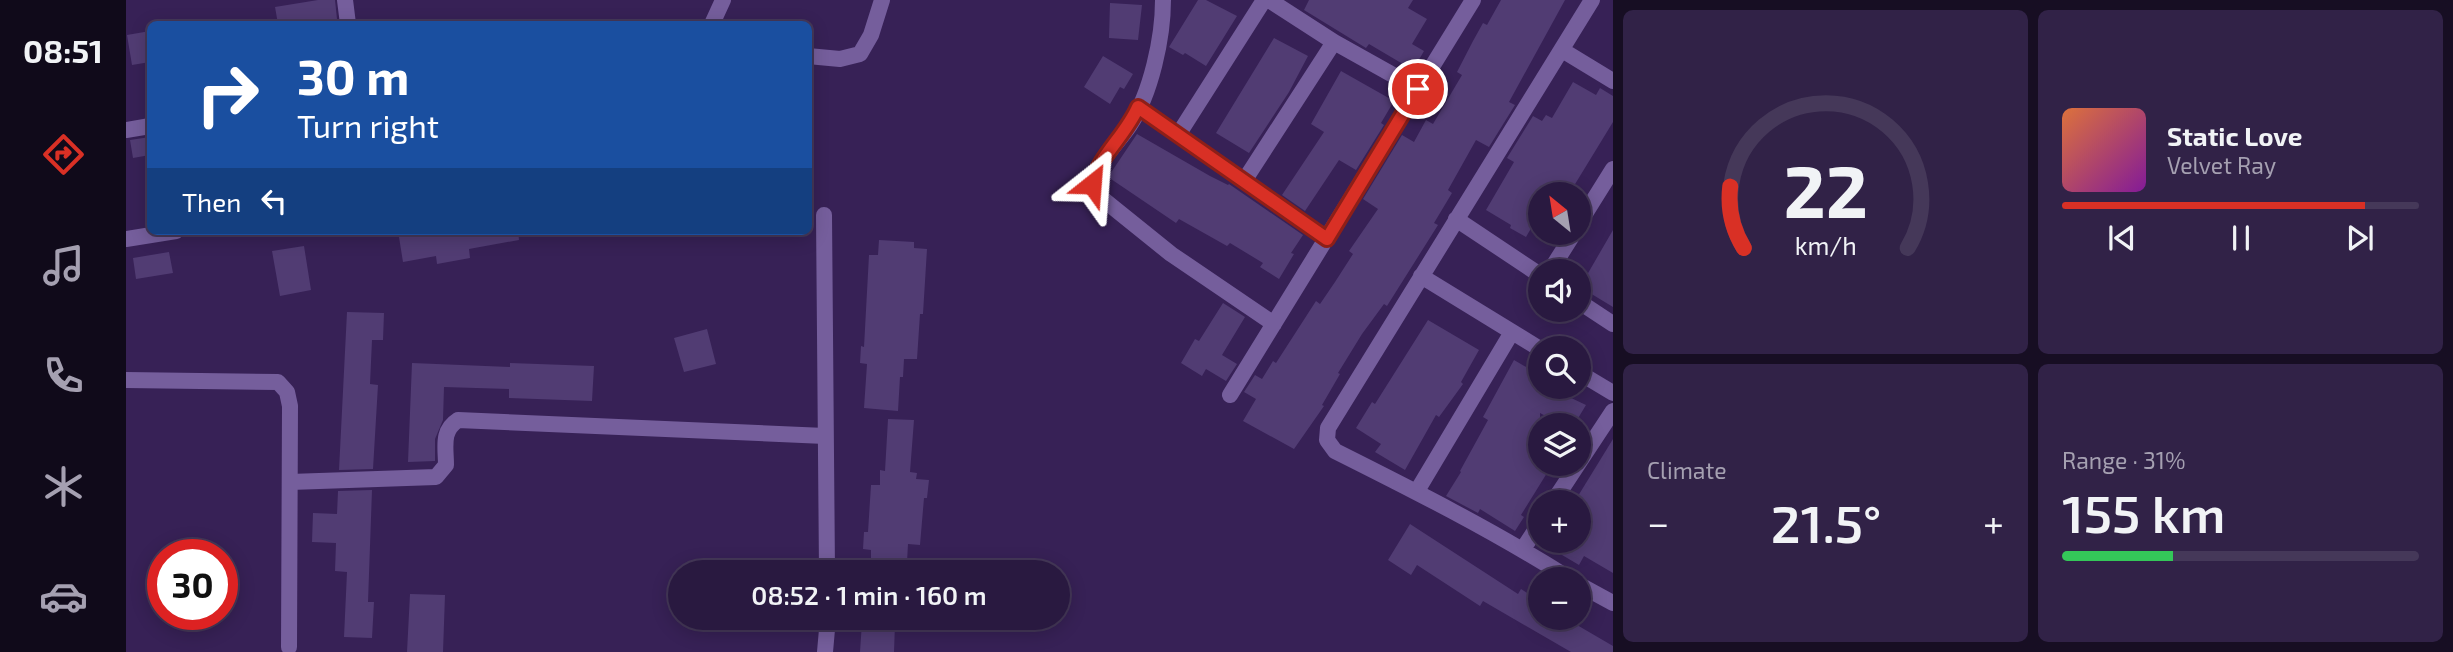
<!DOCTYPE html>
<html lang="en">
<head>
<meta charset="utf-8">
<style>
	body { margin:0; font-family:"Exo 2",sans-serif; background:#312247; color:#f1f3f6; height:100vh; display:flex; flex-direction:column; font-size:26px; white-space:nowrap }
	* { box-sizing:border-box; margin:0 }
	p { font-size:23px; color:#a5a0b1 }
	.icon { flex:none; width:38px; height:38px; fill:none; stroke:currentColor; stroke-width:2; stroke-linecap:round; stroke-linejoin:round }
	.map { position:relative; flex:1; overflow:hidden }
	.sheet { display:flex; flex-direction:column; gap:10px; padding:10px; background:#170e23; width:840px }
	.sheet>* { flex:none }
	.banner { position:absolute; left:21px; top:21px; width:665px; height:214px; border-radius:10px; box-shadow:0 4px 18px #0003,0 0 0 2px #453859; background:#1a4fa0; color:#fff; overflow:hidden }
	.needle { width:46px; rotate:330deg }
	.fabs { position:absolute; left:1402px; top:182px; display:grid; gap:14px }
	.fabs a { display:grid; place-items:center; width:63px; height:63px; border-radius:50%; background:#291940; box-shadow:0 4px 18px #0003,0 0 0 2px #453859; font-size:35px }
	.speed { position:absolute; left:21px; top:539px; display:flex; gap:14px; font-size:35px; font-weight:700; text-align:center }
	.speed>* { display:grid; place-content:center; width:91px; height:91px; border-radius:50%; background:#291940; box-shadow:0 4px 18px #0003,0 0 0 2px #453859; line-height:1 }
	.speed .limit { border:10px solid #d22; background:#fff; color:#111 }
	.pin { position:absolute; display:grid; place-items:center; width:60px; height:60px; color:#fff; margin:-30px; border:4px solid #fff; border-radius:50%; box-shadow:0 2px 7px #0007 }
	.me { position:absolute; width:77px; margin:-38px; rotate:28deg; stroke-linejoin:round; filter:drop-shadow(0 0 5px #0008) }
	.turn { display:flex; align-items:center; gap:24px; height:147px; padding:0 35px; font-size:32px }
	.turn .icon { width:91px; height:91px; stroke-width:2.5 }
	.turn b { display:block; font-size:49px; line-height:60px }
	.then { display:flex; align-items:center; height:66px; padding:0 35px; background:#0003; gap:14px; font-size:26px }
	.big { font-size:52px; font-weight:600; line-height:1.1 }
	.sheet .tile { flex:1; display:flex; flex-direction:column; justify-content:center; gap:10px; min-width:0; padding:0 24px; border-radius:10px; background:#312247 }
	.sheet .dial { align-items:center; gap:0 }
	.dial svg { height:182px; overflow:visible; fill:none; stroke:#453859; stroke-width:7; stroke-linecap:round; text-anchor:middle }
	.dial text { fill:#f1f3f6; stroke:none }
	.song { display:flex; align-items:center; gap:21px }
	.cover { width:84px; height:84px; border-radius:10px; background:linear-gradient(135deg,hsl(20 70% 55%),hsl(290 70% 35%)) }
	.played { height:7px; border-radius:4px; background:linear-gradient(90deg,#d93025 85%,#453859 85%) }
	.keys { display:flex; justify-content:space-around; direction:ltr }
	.heat { display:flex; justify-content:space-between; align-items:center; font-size:38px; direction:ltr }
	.charge { height:10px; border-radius:5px; background:linear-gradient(90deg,#34c759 31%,#453859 0) }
	.sheet .tiles { flex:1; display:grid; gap:10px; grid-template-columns:repeat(2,1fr) }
	.trip { position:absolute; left:542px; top:560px; width:402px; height:70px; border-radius:35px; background:#291940; box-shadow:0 4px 18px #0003,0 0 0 2px #453859; font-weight:600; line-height:70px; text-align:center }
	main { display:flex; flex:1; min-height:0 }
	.tabs { display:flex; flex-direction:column; width:126px; justify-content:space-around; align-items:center; background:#100a1a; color:#a5a0b1 }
	.tabs .icon { width:49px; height:49px }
	.tabs .current { color:#d93025 }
	.tabs b { font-size:32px; color:#f1f3f6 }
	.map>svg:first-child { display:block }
	.building { fill:#513c73 }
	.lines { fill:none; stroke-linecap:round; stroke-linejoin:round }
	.minor { stroke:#755e9c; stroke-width:16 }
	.route-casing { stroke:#8d1f18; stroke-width:18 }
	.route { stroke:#d93025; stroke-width:12 }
</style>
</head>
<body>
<main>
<nav class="tabs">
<b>08:51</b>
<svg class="icon current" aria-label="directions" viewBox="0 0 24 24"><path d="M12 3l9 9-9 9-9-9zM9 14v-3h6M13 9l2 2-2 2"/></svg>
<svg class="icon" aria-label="music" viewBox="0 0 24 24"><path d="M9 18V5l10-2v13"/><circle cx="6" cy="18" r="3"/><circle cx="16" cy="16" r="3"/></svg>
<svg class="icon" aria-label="phone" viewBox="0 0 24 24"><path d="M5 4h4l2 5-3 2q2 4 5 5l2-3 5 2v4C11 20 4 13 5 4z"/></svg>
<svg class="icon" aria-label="climate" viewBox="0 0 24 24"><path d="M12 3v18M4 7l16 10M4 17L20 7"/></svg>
<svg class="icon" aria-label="car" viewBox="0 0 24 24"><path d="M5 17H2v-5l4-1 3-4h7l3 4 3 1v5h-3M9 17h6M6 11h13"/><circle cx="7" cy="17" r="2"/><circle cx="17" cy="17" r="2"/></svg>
</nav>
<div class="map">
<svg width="1487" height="652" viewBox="0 0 1487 652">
	<rect width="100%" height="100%" fill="#372156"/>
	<path class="building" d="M192 0H209L211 19 180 24H152L149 7Z
		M1072 0H1080L1111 16 1080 66 1059 53 1057 55 1043 47Z
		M1183 0H1287L1282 8 1301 19 1286 44 1298 51 1287 70 1243 44 1240 48 1178 10Z
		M1375 0H1439L1383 102 1389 105 1363 147 1350 140 1322 190 1326 193 1308 223 1312 225 1261 306 1258 304 1236 334 1212 373 1214 374 1196 405 1198 406 1168 449 1117 421 1130 399 1118 392 1129 375 1136 379 1147 361 1150 363 1190 301 1194 304 1209 282 1227 254 1223 251 1252 209 1237 199 1276 135 1288 142 1300 120 1307 124 1336 75 1331 72 1347 41 1357 23 1361 25Z
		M984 3 1016 5 1012 40 983 38Z
		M24 31V62L6 65 1 35Z
		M1148 38 1182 56 1163 92 1123 153 1090 133Z
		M977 56 1007 74 998 89 994 87 984 104 958 87Z
		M1215 71 1268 101 1255 123 1258 125 1230 170 1213 160 1179 211 1156 195 1198 132 1185 124Z
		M1447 82 1470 95 1474 88 1487 96V122L1443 194H1414V213L1400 237 1384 228 1385 225 1360 210 1388 162 1381 158 1407 116 1416 121 1420 115 1426 118Z
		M1011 134 1084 176 1102 185 1103 184 1177 235 1165 253 1168 254 1153 279 1134 267 1137 263 1104 243 1101 246 1053 219 1050 223 982 177Z
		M24 137V155L7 158 4 140Z
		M1487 230V307L1454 287Z
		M272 231H392L393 240 343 249 344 258 311 264 310 256 277 262Z
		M753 240 788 242V248L801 249 797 314H794L791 359H778L777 377H774L772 411 738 408 741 364 734 363 735 346 738 347 743 255H752Z
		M178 246 185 290 154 296 146 251Z
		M43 252 47 273 10 279 7 258Z
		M1097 303 1119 317 1096 355 1111 364 1100 381 1080 369 1076 376 1055 363 1069 339 1073 341Z
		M221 312 258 313 257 340H246L244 384 252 385 247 469 213 470Z
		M1302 320 1353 350 1335 382 1337 384 1313 417 1310 415 1279 470 1249 452 1255 444 1230 428 1246 402 1249 404Z
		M581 329 590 364 558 372 548 338Z
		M1388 360 1414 375V387H1422L1460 405 1448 425H1436L1414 413V464L1426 465 1395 515 1398 517 1389 531 1354 509 1352 513 1320 496 1335 472 1334 471 1362 420 1357 417Z
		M286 363 384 367V363L468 366 466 401 383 398V389L318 387 317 420 309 439V461L282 462Z
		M762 419 788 420 784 472 791 473 790 479 803 480 801 498H798L794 545 782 544 781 562 745 560V550L737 549 738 532H742L745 485H754V470L759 471Z
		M1487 439V573L1458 556 1453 565 1431 552 1436 544 1430 541H1452V496Z
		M246 490 242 602H248L246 638 218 637 221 572 209 571 210 543 186 542 187 513 211 514 212 491Z
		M1284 524 1392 594 1395 589 1414 601V618H1439L1487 646V652H1445L1357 601 1354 606 1291 565 1285 575 1262 560Z
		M284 594 319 595 317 652H281Z
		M736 622 769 624 768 652H734Z"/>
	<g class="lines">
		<path class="minor" d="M219 0 222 24
			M1037 0C1037 38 1025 93 1004 125 991 144 971 162 966 184L973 196 1045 254 1148 324
			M1143 0 1208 42 1292 89
			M586 24 597 0
			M1436 50 1487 81
			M682 56 714 59 734 54 745 35 756 0
			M1012 107 1201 239
			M0 130 24 126
			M1052 135 1138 0
			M1118 181 1208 42
			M698 215 701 572
			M1330 219 1414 275
			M1452 225 1487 169
			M0 239 50 231
			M1424 271 1448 233
			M1295 276 1414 349
			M1452 301 1487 324
			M1452 372 1487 393
			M0 380 152 382 161 392 164 406 163 647
			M1104 395 1347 0
			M164 482 310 477 320 465C320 447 315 431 332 420L699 436
			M1291 491 1386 332
			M1427 502 1487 411
			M1397 549 1414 523
			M1444 579C1368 531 1289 491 1209 451L1201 440 1202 428 1466 0
			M1452 584 1487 603
			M699 652 702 618"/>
	</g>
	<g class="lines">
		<defs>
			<path id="route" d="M966 184C973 156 1000 135 1012 107L1201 239 1292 89"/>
		</defs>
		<use href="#route" class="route-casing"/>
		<use href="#route" class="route"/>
	</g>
</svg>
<div class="fabs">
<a><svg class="needle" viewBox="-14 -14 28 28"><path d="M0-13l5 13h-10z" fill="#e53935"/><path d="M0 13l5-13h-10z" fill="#a5a0b1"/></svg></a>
<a><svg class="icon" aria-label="sound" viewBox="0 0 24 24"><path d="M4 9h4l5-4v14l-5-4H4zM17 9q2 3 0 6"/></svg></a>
<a><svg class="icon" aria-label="search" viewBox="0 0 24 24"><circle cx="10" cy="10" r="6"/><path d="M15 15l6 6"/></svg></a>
<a><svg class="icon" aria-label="layers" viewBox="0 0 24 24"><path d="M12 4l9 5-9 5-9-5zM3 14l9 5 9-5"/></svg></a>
<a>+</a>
<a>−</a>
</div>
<div class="speed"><div class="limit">30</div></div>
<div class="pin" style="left:1292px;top:89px;background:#d93025"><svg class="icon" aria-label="arrive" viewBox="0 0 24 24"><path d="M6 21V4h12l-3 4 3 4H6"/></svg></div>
<svg class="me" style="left:966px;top:184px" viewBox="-20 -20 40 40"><path d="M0-17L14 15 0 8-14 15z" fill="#d93025" stroke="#fff" stroke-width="4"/></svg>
<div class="trip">08:52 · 1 min · 160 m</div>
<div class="banner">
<div class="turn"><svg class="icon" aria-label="right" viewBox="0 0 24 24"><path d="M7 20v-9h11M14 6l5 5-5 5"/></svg><div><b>30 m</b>Turn right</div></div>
<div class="then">Then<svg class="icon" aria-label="left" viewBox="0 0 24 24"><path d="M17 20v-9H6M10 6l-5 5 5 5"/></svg></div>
</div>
</div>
<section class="sheet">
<div class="tiles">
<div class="tile dial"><svg viewBox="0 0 100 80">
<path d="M14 69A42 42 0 1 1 86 69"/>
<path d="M14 69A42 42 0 0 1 8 42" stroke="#d93025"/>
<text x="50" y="56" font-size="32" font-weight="700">22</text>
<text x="50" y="72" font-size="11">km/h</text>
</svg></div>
<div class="tile">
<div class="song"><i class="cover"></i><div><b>Static Love</b><p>Velvet Ray</p></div></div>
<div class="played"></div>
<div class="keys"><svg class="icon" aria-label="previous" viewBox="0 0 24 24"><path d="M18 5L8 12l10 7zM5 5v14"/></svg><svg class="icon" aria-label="pause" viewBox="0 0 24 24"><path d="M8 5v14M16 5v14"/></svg><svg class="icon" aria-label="next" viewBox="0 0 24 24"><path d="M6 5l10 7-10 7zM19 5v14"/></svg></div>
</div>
<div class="tile"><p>Climate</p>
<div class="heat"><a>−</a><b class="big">21.5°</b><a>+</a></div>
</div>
<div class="tile"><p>Range · 31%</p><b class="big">155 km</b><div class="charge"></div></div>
</div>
</section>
</main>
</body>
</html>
